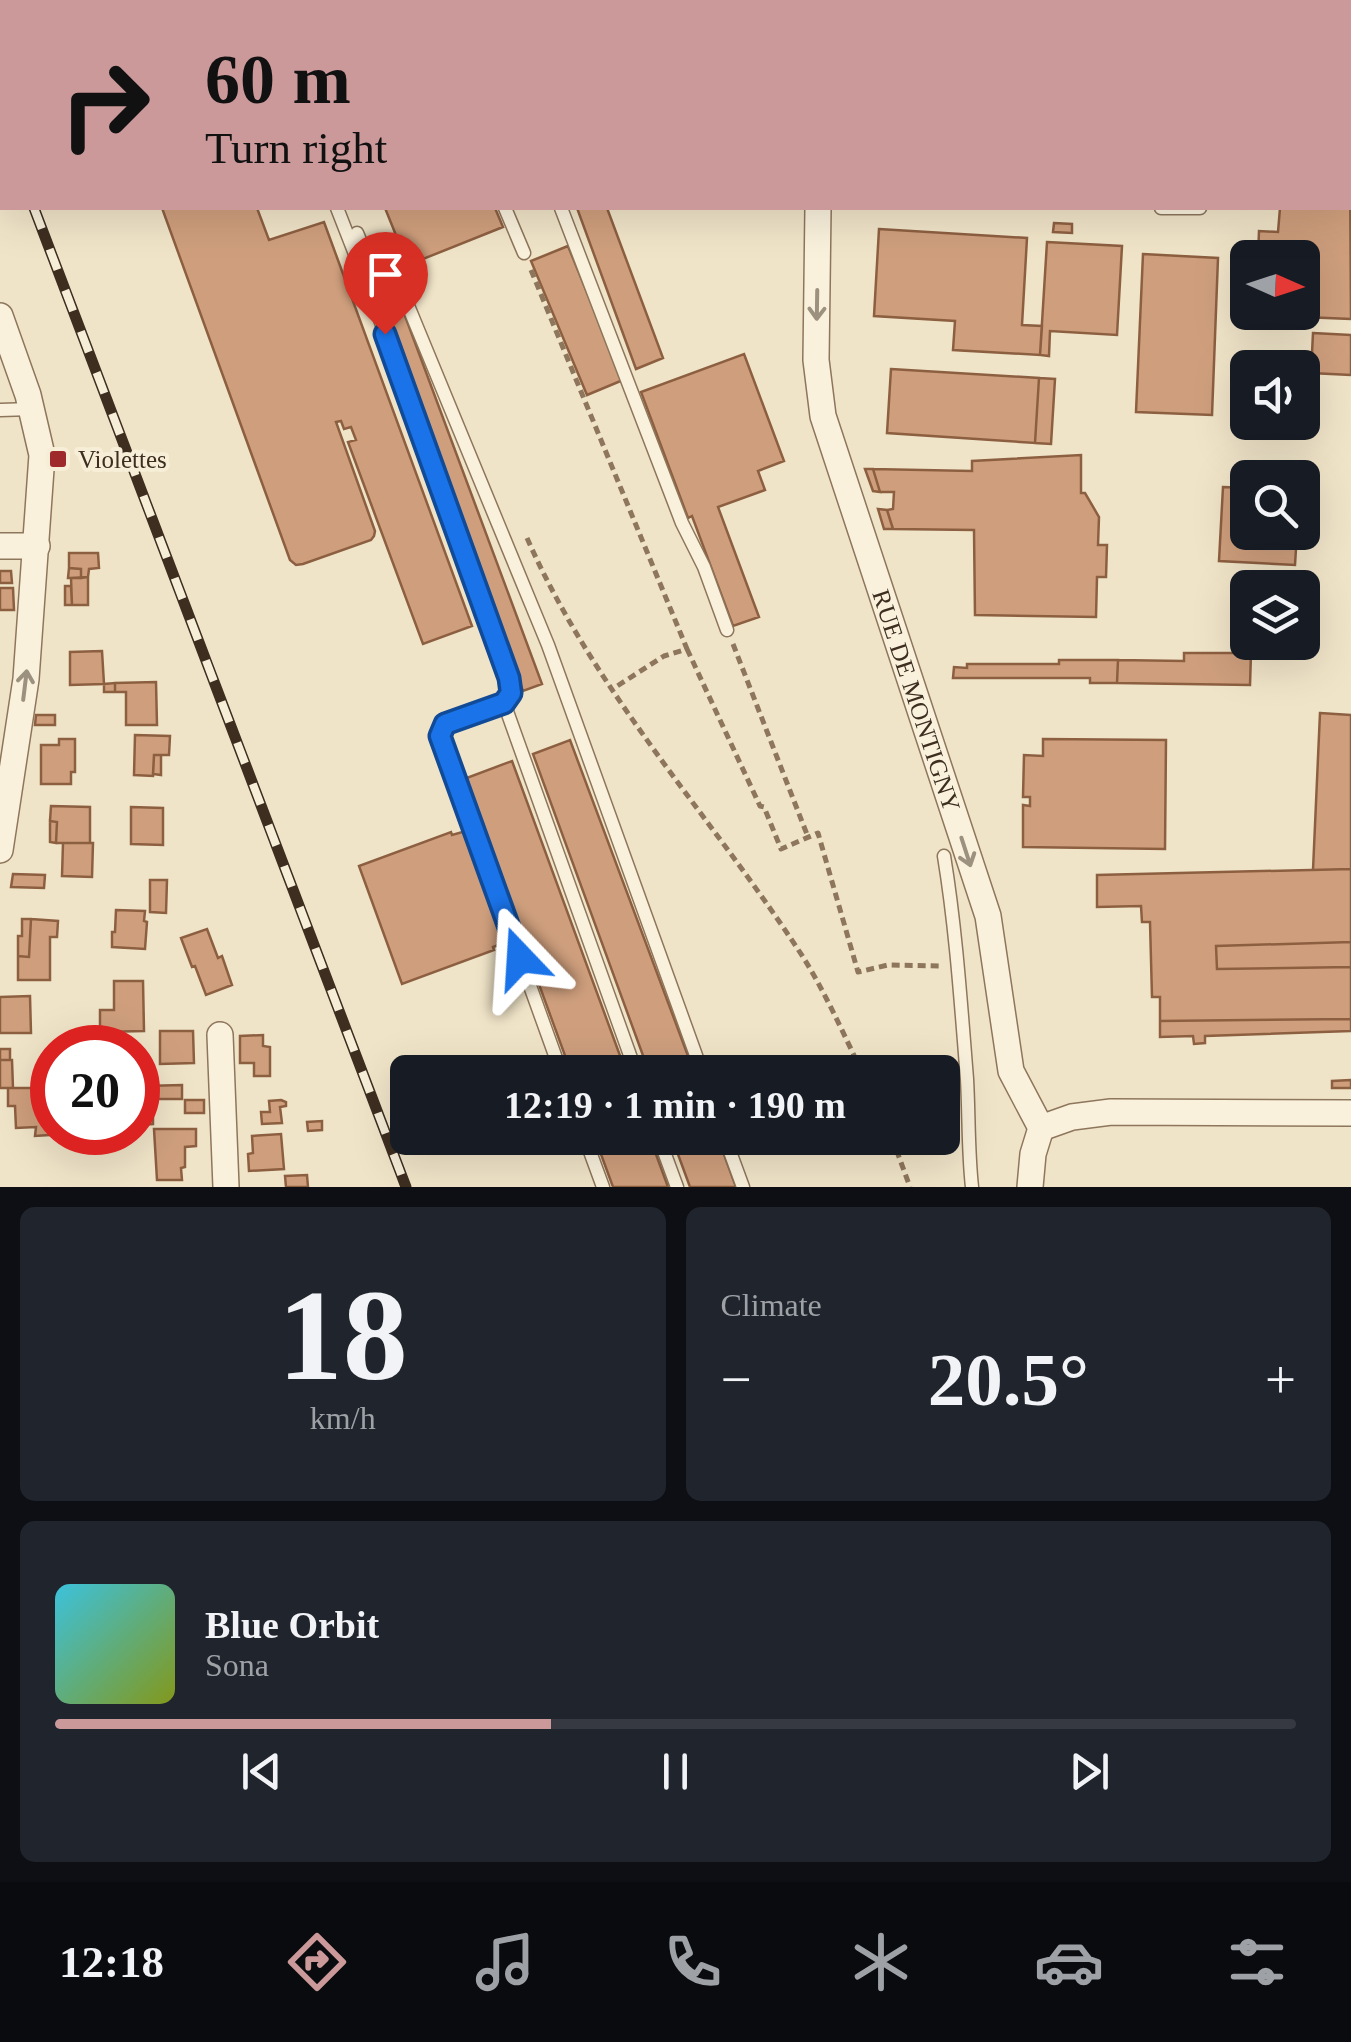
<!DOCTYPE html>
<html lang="en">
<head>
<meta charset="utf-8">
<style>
	body { margin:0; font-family:Georgia,serif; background:#20242c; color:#f1f3f6; height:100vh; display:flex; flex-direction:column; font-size:38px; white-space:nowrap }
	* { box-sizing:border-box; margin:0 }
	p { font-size:32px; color:#9ea1a6 }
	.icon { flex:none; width:55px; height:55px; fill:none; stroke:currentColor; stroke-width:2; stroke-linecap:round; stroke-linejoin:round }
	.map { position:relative; height:1187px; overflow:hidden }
	.side { display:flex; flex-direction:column; gap:20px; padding:20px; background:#0d0f14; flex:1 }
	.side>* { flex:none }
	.hud { position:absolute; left:0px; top:0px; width:1352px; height:210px; box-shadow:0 10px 40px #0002; background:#cc999b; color:#111; overflow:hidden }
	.needle { width:65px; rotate:93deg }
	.buttons { position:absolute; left:1230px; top:240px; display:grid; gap:20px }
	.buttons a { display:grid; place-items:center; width:90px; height:90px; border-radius:15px; background:#171b24; box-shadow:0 10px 40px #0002; font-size:50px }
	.speed { position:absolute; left:30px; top:1025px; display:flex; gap:20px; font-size:50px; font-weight:700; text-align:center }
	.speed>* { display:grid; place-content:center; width:130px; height:130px; border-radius:50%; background:#171b24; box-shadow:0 10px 40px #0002; line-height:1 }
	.speed .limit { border:15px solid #d22; background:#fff; color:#111 }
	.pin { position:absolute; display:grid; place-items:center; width:85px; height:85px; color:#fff; margin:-102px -42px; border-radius:50% 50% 50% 0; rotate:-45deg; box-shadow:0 0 10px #0007 }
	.pin .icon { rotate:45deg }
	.me { position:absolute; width:110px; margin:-55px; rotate:340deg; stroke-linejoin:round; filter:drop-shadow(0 0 8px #0008) }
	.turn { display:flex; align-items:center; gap:35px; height:210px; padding:0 40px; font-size:45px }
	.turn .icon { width:130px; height:130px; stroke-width:2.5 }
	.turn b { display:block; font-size:70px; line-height:85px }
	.big { font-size:75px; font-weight:700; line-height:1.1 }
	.side .card { flex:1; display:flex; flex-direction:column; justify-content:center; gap:15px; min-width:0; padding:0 35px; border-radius:15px; background:#20242c }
	.side .dial { align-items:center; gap:0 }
	.dial b { font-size:130px; line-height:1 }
	.song { display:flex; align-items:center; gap:30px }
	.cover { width:120px; height:120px; border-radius:15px; background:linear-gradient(135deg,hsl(190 70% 55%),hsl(70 70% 35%)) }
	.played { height:10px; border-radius:5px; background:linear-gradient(90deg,#cc999b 40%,#363941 40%) }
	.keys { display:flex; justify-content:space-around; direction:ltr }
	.heat { display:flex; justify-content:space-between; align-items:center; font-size:55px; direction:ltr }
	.side .tiles { flex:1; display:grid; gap:20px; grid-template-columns:1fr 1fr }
	.card:last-child { grid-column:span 2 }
	.trip { position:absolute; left:390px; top:1055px; width:570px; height:100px; border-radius:15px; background:#171b24; box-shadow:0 10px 40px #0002; font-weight:700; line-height:100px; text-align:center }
	.tab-bar { display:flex; height:160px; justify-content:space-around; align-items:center; background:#090b0e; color:#9ea1a6 }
	.tab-bar .icon { width:70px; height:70px }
	.tab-bar .selected { color:#cc999b }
	.tab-bar b { font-size:45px; color:#f1f3f6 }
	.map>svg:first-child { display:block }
	.building { fill:#cf9f7d; stroke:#8d5f41; stroke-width:2.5 }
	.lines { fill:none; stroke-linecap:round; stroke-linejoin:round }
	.lane-casing { stroke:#8d765c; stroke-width:15 }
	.street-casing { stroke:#8d765c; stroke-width:28 }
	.path { stroke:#8d765c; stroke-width:5; stroke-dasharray:8 5; stroke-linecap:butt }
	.lane { stroke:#faf1dc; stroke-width:12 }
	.street { stroke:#faf1dc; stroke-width:25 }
	.rail-casing { stroke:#3d2e20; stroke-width:11 }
	.rail { stroke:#f7eed8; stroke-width:8; stroke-dasharray:22; stroke-linecap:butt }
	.oneway { stroke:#9c907e }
	.route-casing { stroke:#114b97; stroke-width:25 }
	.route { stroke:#1a73e8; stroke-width:18 }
	.poi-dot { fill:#9e2a2b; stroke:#f7eed8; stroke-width:4 }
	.labels { text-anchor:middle; stroke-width:8; stroke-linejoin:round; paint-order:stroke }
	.poi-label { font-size:25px; fill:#3d2e20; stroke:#f7eed8; text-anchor:start }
	.street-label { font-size:25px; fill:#3d2e20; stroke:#f7eed8 }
</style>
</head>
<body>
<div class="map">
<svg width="1351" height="1187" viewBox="0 0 1351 1187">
	<rect width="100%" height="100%" fill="#f0e4c8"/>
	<path class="building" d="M300 0H410L411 2H301Z
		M874 0H1247L1246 2H873Z
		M1296 0H1351V77L1350 2H1296Z
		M1350 171 1351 319 1255 315V312H1302V258H1258L1259 231 1278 232 1280 208H1350Z
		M162 208H257L269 240 324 222 472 626 423 644 348 442 356 440 351 427 344 429 341 421 336 422 375 531 374 536 371 540 303 564 296 565 290 560Z
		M385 208H495L503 227 408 265Z
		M577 208H607L663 358 636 369Z
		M1054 223 1072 224V233L1053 232Z
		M879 229 1027 238 1022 325 1042 326 1040 355 953 350 955 321 874 316Z
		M1047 242 1122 246 1117 335 1050 331 1049 356 1040 355Z
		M568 246 623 380 587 395 531 261Z
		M1143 254 1218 258 1212 415 1136 412Z
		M401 305 542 684 523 691 382 312Z
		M1313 333 1351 335V375L1311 373Z
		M744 354 784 461 758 471 765 490 718 507 759 617 733 626 692 516 688 518 641 392Z
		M891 369 1039 378 1035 443 887 433Z
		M1039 378 1055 379 1051 444 1035 443Z
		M1081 455V493H1085L1099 517 1098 545H1107L1106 577H1097L1096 617 975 615 974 530 893 529 887 510 893 509 894 492H880L873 469 972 471V461Z
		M865 469H873L880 492 873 491Z
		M1223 487 1248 488V532H1297L1295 565 1219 561Z
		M878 509 887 510 893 529H884Z
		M69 553H98L99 568 89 569 88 577 81 578V569L69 568Z
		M69 568 81 569V578H68Z
		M0 571H11L12 583H0Z
		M88 577V605H72L71 578Z
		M65 586H71L72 605H65Z
		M0 588H13L14 610H0Z
		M102 651 104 684 70 685V652Z
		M1184 653H1251L1250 685 1117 683 1118 660 1184 661Z
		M1059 660H1118L1117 683H1090V678H953L954 667 967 668V664H1059Z
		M156 682 157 725H126V692H115V683Z
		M115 683V692H104V684Z
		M1320 713 1351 715V869L1313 870Z
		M36 715H55V725H35Z
		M135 735 170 736 169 755H154L153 776 134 775Z
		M59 739H75V772H71V784H41V745H59Z
		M1043 739 1166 740 1165 849 1023 847V805L1030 806V797H1023L1024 755 1043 756Z
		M570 740 694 1072H649L533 754Z
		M154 755H161V775L153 774Z
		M512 761 626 1072H571L464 779Z
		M51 806 90 807V843H56L57 822 50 821Z
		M131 807 163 808V845L131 844Z
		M50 821 57 822 56 843 50 842Z
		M466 831 507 942 493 947 494 950 402 984 359 866 451 832 452 835Z
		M63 843H93L92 877 62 876Z
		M1351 869V942L1216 946 1217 969 1351 967V1019L1160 1021V997H1152L1150 922H1142L1141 906 1097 907V875Z
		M13 874 45 875 44 888 11 887Z
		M150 880H167L166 913 150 912Z
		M116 910 145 911 144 921 147 922 145 949 112 947V932H115Z
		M22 919H31L29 957 18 956V936H22Z
		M31 919 58 921 57 937H50V980H18V956L29 957Z
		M207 929 218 958 222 956 232 985 206 995 195 966 192 967 181 938Z
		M1351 942V967L1217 969 1216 946Z
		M114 981H143L144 1031 100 1032V1010H114Z
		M30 996 31 1033H0V997Z
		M1351 1019V1031L1205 1036V1043L1194 1044 1193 1036 1160 1037V1021Z
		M160 1031H193L194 1063 160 1064Z
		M263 1035V1046L270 1047V1076H254V1063H240V1036Z
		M0 1049H10V1060H0Z
		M0 1060H12L13 1088H0Z
		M1351 1080V1088H1332V1081Z
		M182 1085V1099H144V1086Z
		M8 1088H38V1102H48L49 1135 35 1136 36 1127 16 1128 15 1106H8Z
		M185 1100H204V1113H185Z
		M281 1100 286 1102V1106L280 1107 282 1123 262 1124 261 1112H270L269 1101Z
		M138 1113H153V1124L138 1125Z
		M322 1121V1130L308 1131 307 1122Z
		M154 1129H196V1146L185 1147V1167L181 1168 182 1180H157Z
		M281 1134 284 1169 249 1171 248 1154 253 1153 252 1136Z
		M595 1138H650L668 1187H613Z
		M672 1138H718L736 1187H690Z
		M307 1175 308 1187H286L285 1176Z"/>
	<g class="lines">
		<defs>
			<path id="lane" d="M173 0 174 2
				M258 0 259 2
				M417 0 418 2
				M465 0 466 2
				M570 2H627
				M1350 142H1351
				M337 208 373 300 509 678 511 693 504 703 445 725 440 736 561 1072
				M505 208 524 253
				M561 208 682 523 704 567 727 630
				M1161 208H1200
				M357 233 368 259 407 303 548 645 702 1072
				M0 410 32 409
				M504 703 636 1072
				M944 856C956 929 961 1005 967 1079 969 1115 968 1151 972 1187
				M585 1138 603 1187
				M659 1138 677 1187
				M725 1138 743 1187"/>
			<g id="street">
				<path d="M833 2V0"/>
				<path id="s1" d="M818 208 816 360 823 416 988 916 1011 1071 1041 1128 1033 1154 1030 1187"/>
				<path d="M0 316 28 395 42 455 26 679 0 850"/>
				<path d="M0 546H37"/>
				<path d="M220 1035 226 1187"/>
				<path d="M1041 1128 1072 1117 1111 1112 1351 1113"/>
			</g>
		</defs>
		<use href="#lane" class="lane-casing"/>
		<use href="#street" class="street-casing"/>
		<path class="path" d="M531 270 687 649 664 656 611 690
			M400 273 414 270 422 289
			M527 538C595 693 712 817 803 957 825 992 844 1035 862 1072
			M733 644 808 837
			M687 649 760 806 764 807 781 849 818 833 858 972 888 965 941 966
			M892 1138 910 1187"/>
		<use href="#lane" class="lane"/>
		<use href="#street" class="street"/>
		<defs>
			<path id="rail" d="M0 117 2 124
				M0 153 2 160
				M34 208 406 1187"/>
		</defs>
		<use href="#rail" class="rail-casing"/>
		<use href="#rail" class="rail"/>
	</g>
	<defs><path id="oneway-shaft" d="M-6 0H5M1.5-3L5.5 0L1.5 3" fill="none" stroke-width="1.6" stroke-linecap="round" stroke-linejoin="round" transform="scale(2.5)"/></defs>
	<g class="oneway">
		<use href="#oneway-shaft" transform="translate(817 305) rotate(91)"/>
		<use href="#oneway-shaft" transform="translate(25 685) rotate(-83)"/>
		<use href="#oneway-shaft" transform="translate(966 852) rotate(72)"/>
	</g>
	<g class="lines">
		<defs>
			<path id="route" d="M385 334 509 678 511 693 504 703 445 724 440 736 520 958"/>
		</defs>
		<use href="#route" class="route-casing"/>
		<use href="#route" class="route"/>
	</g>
	<rect class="poi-dot" x="48" y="449" width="20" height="20" rx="5"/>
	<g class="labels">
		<g class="poi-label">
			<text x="78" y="468">Violettes</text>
		</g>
		<g class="street-label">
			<text dy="9" stroke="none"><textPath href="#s1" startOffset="508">RUE DE MONTIGNY</textPath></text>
		</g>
	</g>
</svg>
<div class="buttons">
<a><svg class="needle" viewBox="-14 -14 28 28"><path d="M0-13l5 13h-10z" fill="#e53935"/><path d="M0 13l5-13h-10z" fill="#9ea1a6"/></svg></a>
<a><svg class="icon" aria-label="sound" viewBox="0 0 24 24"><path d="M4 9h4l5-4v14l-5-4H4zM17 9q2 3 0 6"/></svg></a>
<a><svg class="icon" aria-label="search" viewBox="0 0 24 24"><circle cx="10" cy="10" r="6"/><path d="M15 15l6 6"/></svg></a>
<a><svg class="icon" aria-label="layers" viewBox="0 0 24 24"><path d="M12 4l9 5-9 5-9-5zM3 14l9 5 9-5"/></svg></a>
</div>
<div class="speed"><div class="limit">20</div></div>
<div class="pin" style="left:385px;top:334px;background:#d93025"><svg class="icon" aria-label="arrive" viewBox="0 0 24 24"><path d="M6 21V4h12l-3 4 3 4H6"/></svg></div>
<svg class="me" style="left:520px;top:958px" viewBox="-20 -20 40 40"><path d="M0-17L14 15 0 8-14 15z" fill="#1a73e8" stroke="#fff" stroke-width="4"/></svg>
<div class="trip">12:19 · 1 min · 190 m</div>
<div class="hud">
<div class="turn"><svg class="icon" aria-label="right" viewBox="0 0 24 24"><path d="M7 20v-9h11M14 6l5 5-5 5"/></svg><div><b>60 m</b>Turn right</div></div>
</div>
</div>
<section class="side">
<div class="tiles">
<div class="card dial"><b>18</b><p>km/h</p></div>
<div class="card"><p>Climate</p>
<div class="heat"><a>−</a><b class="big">20.5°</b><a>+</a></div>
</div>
<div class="card">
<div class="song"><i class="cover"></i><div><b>Blue Orbit</b><p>Sona</p></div></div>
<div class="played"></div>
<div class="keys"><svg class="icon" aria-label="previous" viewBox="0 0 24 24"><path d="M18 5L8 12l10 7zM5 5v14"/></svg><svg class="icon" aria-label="pause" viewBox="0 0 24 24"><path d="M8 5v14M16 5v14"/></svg><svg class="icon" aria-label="next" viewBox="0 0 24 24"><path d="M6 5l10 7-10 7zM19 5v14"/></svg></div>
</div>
</div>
</section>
<nav class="tab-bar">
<b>12:18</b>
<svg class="icon selected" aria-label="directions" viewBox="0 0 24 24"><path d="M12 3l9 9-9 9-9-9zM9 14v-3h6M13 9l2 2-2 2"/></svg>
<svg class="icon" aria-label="music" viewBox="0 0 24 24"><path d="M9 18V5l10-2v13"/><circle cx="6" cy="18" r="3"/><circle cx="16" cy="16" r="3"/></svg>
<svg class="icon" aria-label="phone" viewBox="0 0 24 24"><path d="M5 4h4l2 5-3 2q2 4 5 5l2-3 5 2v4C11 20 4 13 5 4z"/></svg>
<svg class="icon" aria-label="climate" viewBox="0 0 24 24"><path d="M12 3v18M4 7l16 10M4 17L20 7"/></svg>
<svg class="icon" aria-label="car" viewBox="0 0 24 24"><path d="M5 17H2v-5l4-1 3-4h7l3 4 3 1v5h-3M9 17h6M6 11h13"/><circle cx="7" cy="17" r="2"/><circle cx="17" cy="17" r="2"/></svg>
<svg class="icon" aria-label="filters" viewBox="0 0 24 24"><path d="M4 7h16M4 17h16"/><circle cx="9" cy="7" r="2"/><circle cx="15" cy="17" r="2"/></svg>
</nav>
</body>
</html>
